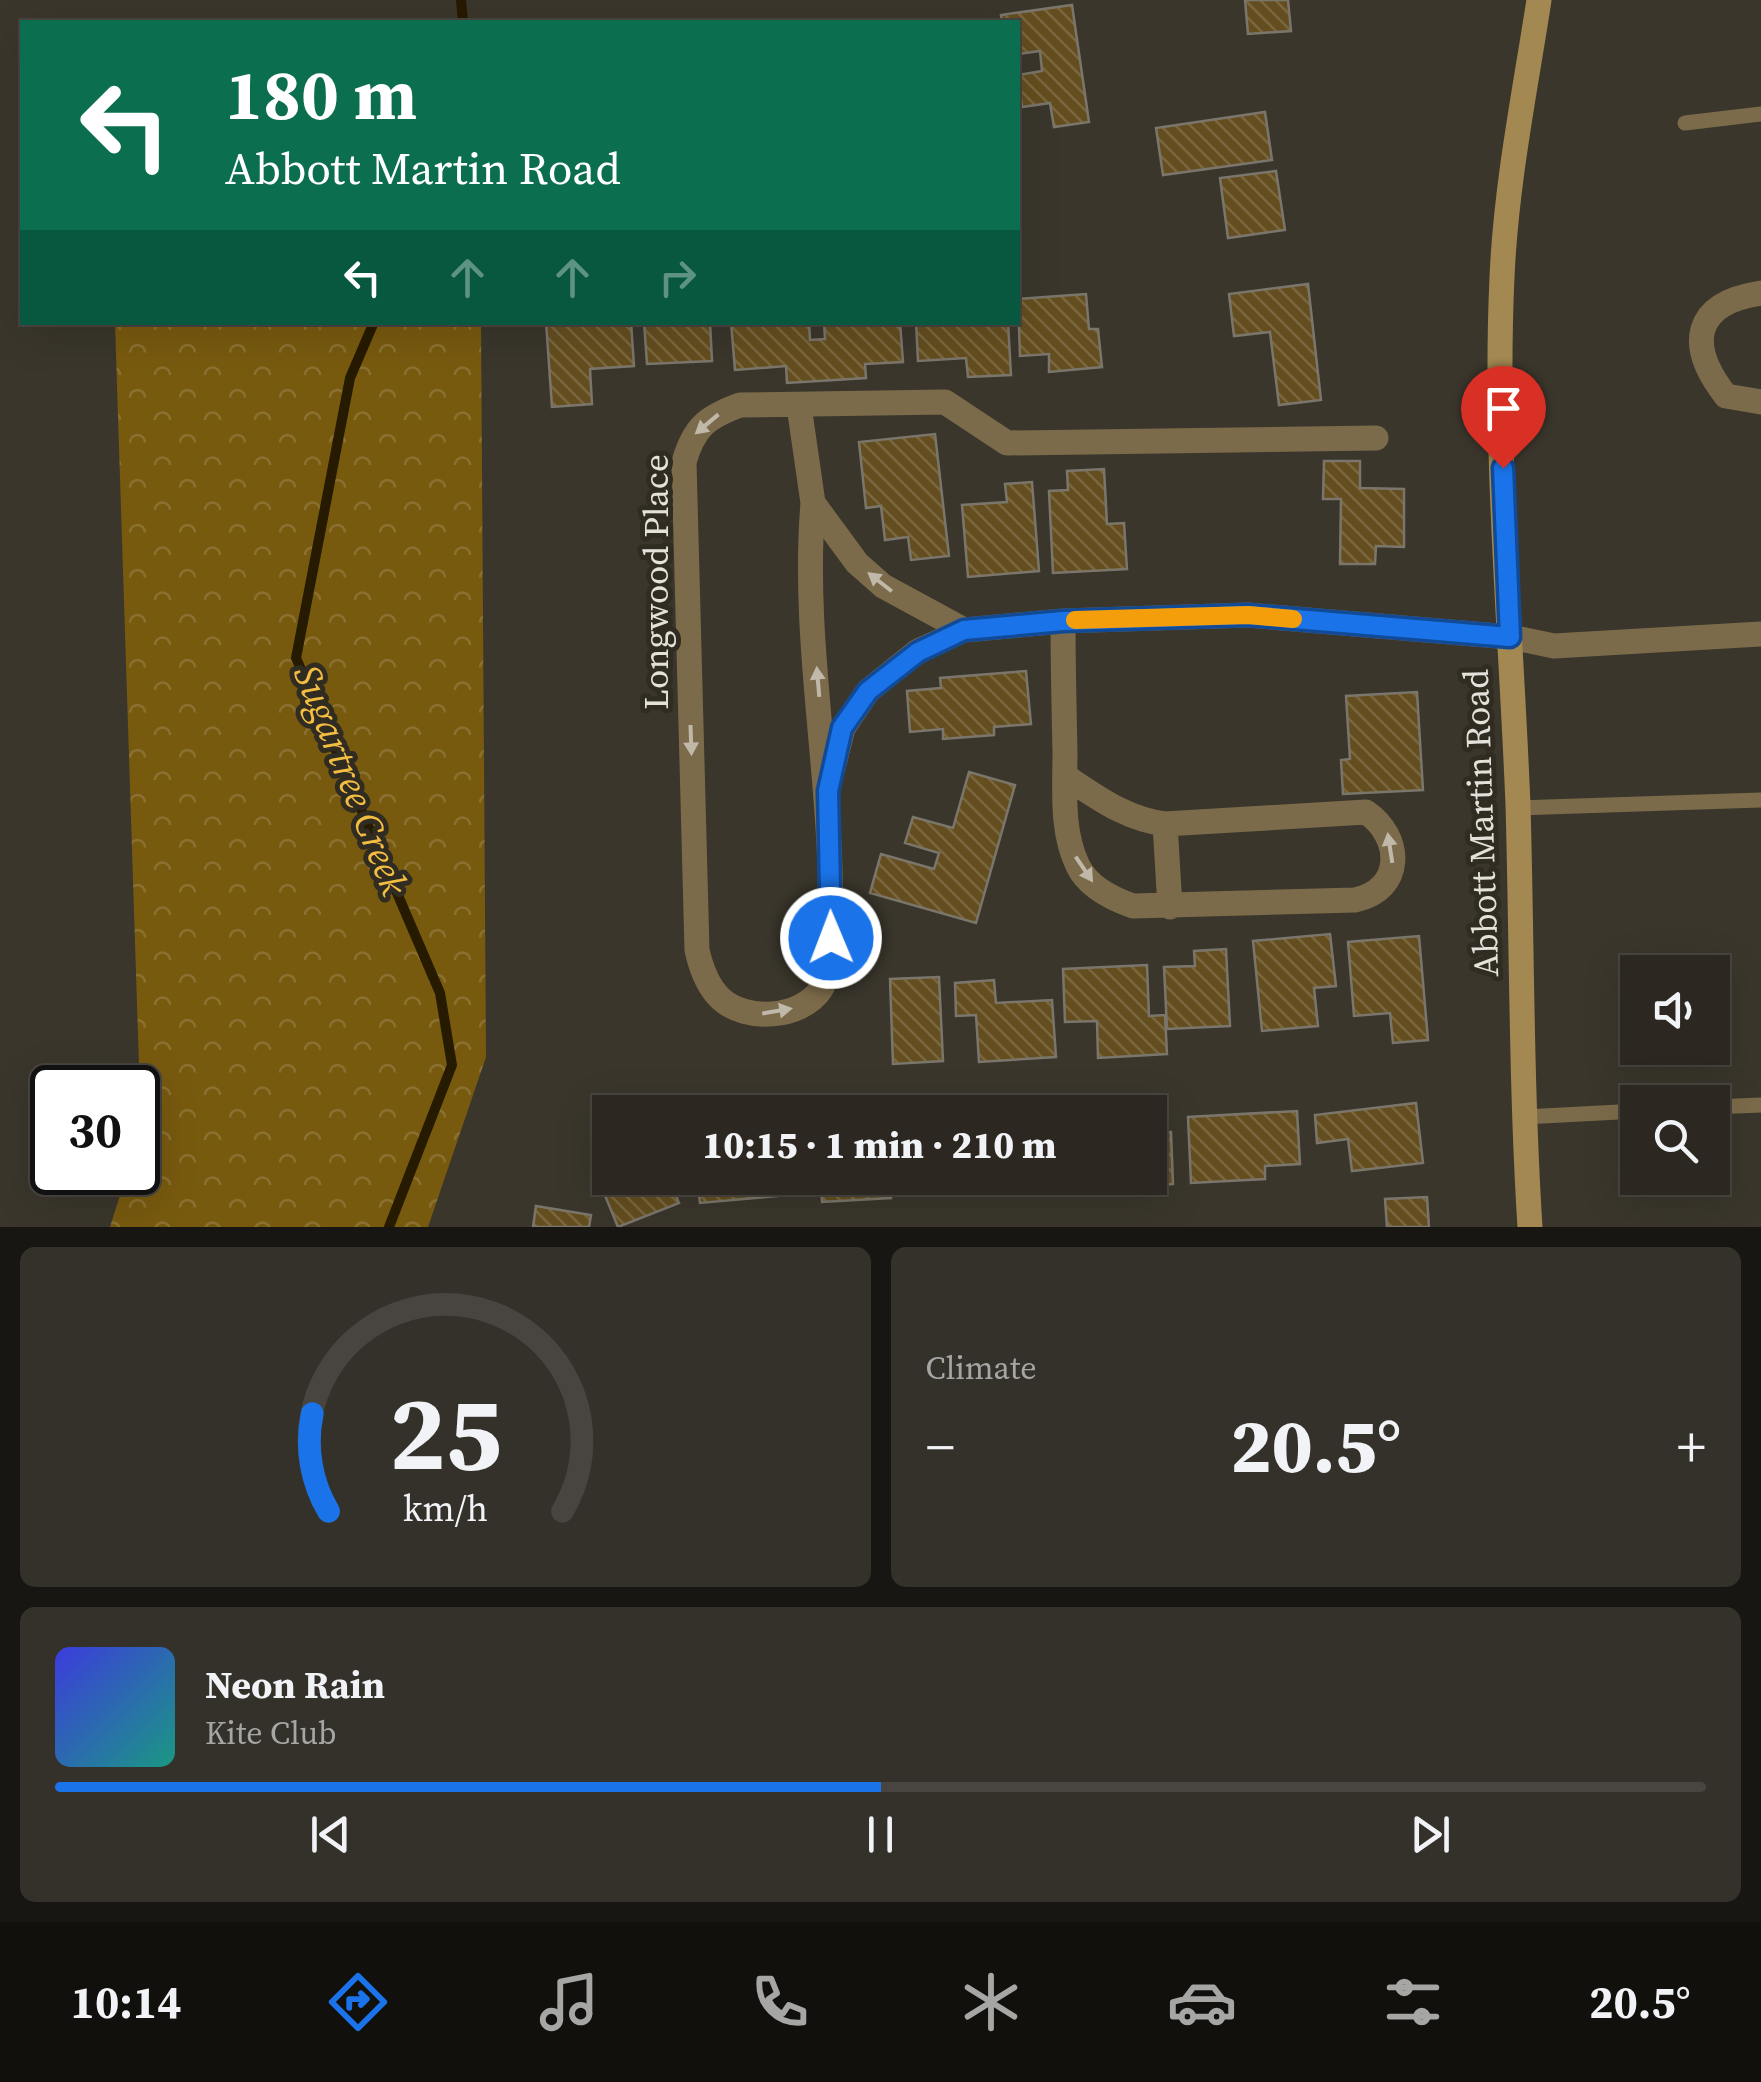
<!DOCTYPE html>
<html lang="en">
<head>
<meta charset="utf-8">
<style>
	body { margin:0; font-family:"Source Serif 4",serif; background:#34302a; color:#f1f3f6; height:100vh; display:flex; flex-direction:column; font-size:38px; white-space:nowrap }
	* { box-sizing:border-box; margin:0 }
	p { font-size:32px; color:#a6a6a5 }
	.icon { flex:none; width:55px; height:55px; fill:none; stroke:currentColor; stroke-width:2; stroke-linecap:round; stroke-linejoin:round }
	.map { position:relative; height:1227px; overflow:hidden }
	.sheet { display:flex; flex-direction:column; gap:20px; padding:20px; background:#181612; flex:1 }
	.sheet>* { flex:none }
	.hud { position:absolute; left:20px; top:20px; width:1000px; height:305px; border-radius:0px; box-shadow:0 10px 40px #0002,0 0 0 2px #48443f; background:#0b6e4f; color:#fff; overflow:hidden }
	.fabs { position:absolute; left:1620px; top:955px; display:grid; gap:20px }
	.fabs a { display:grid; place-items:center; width:110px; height:110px; border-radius:0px; background:#2c2821; box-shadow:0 10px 40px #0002,0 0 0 2px #48443f; font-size:50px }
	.speed { position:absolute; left:30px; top:1065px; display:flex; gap:20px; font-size:50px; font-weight:700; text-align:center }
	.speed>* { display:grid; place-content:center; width:130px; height:130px; border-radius:50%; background:#2c2821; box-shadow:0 10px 40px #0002,0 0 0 2px #48443f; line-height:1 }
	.speed .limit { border:5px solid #111; border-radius:15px; background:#fff; color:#111 }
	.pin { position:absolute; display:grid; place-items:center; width:85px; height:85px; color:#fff; margin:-102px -42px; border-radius:50% 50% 50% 0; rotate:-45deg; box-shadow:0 0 10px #0007 }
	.pin .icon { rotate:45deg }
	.me { position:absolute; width:110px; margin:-55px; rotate:359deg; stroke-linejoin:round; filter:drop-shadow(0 0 8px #0008) }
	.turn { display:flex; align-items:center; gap:35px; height:210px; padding:0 40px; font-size:45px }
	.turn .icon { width:130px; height:130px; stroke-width:2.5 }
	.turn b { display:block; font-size:70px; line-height:85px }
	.lanes { display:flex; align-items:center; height:95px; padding:0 40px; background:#0003; justify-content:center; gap:50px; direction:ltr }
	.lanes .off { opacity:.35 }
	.big { font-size:75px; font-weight:800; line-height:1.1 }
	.sheet .widget { flex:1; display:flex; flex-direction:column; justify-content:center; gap:15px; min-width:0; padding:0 35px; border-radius:15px; background:#34302a }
	.sheet .dial { align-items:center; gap:0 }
	.dial svg { height:260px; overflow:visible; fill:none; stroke:#48443f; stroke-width:7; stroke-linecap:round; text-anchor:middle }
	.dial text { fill:#f1f3f6; stroke:none }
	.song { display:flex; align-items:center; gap:30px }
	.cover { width:120px; height:120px; border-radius:15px; background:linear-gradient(135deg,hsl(240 70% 55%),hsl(170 70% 35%)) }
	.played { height:10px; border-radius:5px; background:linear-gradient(90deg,#1a73e8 50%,#48443f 50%) }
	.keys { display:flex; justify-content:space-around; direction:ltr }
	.heat { display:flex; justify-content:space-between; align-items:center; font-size:55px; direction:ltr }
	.sheet .tiles { flex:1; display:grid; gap:20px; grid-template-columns:1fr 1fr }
	.widget:last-child { grid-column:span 2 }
	.trip { position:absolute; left:592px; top:1095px; width:575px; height:100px; border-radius:0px; background:#2c2821; box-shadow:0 10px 40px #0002,0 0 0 2px #48443f; font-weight:800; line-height:100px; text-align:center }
	.tab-bar { display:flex; height:160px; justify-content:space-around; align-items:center; background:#12100d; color:#a6a6a5 }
	.tab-bar .icon { width:70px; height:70px }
	.tab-bar .selected { color:#1a73e8 }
	.tab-bar b { font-size:45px; color:#f1f3f6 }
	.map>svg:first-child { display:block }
	.forest { fill:url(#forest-crowns) }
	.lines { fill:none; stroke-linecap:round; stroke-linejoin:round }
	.stream { stroke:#261a00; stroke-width:10 }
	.building { fill:url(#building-back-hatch); stroke:#7b766b; stroke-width:2.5 }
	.lane { stroke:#7c6b4a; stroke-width:15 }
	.street { stroke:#7c6b4a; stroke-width:25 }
	.secondary { stroke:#a38851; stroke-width:25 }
	.oneway { fill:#c0b8a8 }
	.route-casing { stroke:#114b97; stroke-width:25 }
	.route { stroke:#1a73e8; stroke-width:18 }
	.slow { stroke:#f59e0b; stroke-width:18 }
	.labels { text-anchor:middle; stroke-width:10; stroke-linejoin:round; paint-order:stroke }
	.street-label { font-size:35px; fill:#e4e1db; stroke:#302c22 }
	.water-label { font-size:38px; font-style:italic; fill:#f3bd41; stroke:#302c22 }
</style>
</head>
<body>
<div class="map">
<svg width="1761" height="1227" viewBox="0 0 1761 1227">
	<defs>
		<pattern id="forest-crowns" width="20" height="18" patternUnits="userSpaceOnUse" patternTransform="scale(2.5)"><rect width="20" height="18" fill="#785a0f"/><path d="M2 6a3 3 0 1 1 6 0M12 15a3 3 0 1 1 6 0" fill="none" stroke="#8b7131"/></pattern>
		<pattern id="building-back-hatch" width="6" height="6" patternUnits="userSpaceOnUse" patternTransform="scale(2.5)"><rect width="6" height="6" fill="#644e1f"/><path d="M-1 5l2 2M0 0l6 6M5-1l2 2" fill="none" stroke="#7a673f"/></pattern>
	</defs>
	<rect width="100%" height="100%" fill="#3a362c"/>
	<path class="forest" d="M115 323H481L486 1057 428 1227H110L127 1173 138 1172V1139L141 1127Z"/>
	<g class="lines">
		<path class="stream" d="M461 0 463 22
			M374 322 350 378 296 658 440 993 452 1065 389 1227"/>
	</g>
	<path class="building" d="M1245 0H1288L1291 31 1248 34Z
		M1072 5 1089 122 1054 127 1050 103 1022 107 1018 75 1042 71 1040 51 1018 54V22H1002L1001 15Z
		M1265 112 1272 160 1163 175 1156 128Z
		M1276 171 1285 230 1228 238 1220 178Z
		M1308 284 1321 400 1279 405 1270 332 1234 336 1229 294Z
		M1086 294 1089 329H1098L1102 367 1049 372V354L1020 356 1018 299Z
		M546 322H631L634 366 590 369 592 404 552 407Z
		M644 322H710L712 361 647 364Z
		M731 322H809L810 340 825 339 824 322H900L903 362 865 364 866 378 787 383 786 366 735 370Z
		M916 322H1008L1011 375 968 377 966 358 918 361Z
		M935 434 949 556 911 560 908 537 885 540 881 506 866 508 859 442Z
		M1324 461H1360V488L1404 489V547L1376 546 1375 564H1340L1341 499H1323Z
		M1104 469 1107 524 1124 523 1127 569 1053 573 1049 491 1068 490 1067 471Z
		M1032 482 1039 571 968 577 962 505 1007 502 1005 484Z
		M1026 671 1031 724 994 727V735L943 739V729L910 732 907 691 941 688 940 678Z
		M1417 692 1423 790 1343 794 1341 760 1350 759 1346 696Z
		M969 772 1015 785 976 923 870 893 881 854 934 869 939 853 905 843 913 817 953 828Z
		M1330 934 1336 986 1314 988 1318 1026 1262 1031 1253 941Z
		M1419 936 1428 1040 1393 1043 1390 1013 1354 1016 1348 942Z
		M1226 949 1230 1026 1167 1029 1164 967 1195 966 1194 951Z
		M1147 965 1149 1016 1165 1015 1167 1054 1098 1058 1097 1021 1065 1022 1063 969Z
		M939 977 943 1061 893 1064 890 979Z
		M994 980 996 1003 1052 1000 1056 1057 979 1062 976 1015 956 1016 955 983Z
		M1416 1103 1423 1163 1352 1171 1348 1139 1317 1143 1315 1115Z
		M1297 1111 1300 1164 1265 1166V1179L1191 1183 1188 1117Z
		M1171 1132 1173 1184 1066 1189V1178H1150V1133Z
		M610 1157V1178H669L679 1203 618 1227 592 1164Z
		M697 1178H775L777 1196 700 1203Z
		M821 1178H927V1183L891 1185V1198L822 1202Z
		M958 1178H1052V1190H958Z
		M1427 1197 1429 1227H1387L1385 1199Z
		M536 1206 591 1215 589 1227H533Z"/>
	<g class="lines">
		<path class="lane" d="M1685 123 1761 114
			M1518 808 1761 800
			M1712 1107 1761 1105
			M1523 1117 1638 1111"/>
		<path class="street" d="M1761 293C1693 303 1686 345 1726 396L1761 402
			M799 406 813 503 857 563 883 586 964 630
			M813 503C800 657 841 812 828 967 826 973 825 984 821 989 801 1019 746 1022 721 999 707 986 701 968 697 950L684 462C694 427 707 417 740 405L945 402 1007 443 1376 438
			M1063 621C1063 665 1064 708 1065 752 1065 789 1061 832 1078 866 1088 887 1113 899 1133 906L1355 900C1404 890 1403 837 1366 812L1165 824C1126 819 1098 798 1065 776
			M833 768 843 728 868 691 918 651 964 630 1063 621 1248 615 1510 637 1554 646 1761 634
			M1165 824 1170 907"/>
		<path class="secondary" d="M1530 1227C1521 1086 1522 946 1518 805 1511 629 1494 452 1502 277 1506 184 1525 91 1539 0"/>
	</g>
	<defs><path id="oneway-solid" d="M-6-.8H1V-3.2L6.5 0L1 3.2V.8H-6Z" transform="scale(2.5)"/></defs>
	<g class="oneway">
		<use href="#oneway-solid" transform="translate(707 424) rotate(140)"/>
		<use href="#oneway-solid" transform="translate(880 582) rotate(-142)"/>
		<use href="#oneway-solid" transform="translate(818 682) rotate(-95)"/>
		<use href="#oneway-solid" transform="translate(691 740) rotate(88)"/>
		<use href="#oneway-solid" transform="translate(1390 848) rotate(-99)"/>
		<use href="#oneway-solid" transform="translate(1084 869) rotate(56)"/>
		<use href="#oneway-solid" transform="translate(777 1011) rotate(-10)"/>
	</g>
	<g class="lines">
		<defs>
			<path id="route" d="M831 938 828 791 842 728 868 691 918 652 964 630 1063 621 1248 615 1510 637 1503 468"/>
		</defs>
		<use href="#route" class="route-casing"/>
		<use href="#route" class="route"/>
		<path class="slow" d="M1075 620 1248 615 1293 619"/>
	</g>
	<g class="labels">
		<g class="street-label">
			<text transform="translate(656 582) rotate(-90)" y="12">Longwood Place</text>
			<text transform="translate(1481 823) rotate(-92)" y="12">Abbott Martin Road</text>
		</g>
		<g class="water-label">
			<text transform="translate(351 780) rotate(68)" y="13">Sugartree Creek</text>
		</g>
	</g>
</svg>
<div class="fabs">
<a><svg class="icon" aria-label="sound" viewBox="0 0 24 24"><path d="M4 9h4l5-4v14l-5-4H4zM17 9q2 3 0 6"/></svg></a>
<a><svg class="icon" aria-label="search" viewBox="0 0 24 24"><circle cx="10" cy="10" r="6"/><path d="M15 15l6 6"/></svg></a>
</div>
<div class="speed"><div class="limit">30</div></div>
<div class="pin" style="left:1503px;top:468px;background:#d93025"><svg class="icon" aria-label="arrive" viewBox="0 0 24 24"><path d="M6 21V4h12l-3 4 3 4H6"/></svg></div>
<svg class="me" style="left:831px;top:938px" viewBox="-20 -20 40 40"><circle r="17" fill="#1a73e8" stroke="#fff" stroke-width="3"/><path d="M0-11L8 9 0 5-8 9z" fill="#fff"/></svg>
<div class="trip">10:15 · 1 min · 210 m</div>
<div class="hud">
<div class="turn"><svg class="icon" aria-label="left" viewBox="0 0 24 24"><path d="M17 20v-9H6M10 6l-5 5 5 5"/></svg><div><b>180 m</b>Abbott Martin Road</div></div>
<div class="lanes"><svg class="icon" aria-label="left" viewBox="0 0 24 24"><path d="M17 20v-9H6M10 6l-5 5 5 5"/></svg><svg class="icon off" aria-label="ahead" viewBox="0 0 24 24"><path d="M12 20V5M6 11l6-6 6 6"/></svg><svg class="icon off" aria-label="ahead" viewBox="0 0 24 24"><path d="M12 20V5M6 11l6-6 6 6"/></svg><svg class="icon off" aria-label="right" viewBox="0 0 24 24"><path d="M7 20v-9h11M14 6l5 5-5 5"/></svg></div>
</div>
</div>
<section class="sheet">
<div class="tiles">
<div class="widget dial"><svg viewBox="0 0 100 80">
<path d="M14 69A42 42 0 1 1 86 69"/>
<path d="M14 69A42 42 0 0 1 9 39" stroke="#1a73e8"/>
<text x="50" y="56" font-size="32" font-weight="700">25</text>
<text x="50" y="72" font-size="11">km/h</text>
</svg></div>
<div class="widget"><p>Climate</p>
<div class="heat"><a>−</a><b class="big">20.5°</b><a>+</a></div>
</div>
<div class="widget">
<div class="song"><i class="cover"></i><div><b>Neon Rain</b><p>Kite Club</p></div></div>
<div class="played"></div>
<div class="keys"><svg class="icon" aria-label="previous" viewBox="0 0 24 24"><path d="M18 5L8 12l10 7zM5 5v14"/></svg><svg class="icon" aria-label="pause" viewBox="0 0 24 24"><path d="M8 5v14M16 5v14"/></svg><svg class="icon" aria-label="next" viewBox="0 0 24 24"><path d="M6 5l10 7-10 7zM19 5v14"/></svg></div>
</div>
</div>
</section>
<nav class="tab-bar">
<b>10:14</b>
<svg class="icon selected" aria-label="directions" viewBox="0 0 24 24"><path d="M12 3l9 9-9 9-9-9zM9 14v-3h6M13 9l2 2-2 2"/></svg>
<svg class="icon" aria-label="music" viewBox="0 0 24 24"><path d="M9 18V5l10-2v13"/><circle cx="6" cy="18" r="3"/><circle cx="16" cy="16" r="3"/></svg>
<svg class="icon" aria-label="phone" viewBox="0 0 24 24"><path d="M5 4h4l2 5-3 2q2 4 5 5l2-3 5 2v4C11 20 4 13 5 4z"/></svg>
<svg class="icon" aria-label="climate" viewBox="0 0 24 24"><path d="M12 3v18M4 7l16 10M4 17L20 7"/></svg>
<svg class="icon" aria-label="car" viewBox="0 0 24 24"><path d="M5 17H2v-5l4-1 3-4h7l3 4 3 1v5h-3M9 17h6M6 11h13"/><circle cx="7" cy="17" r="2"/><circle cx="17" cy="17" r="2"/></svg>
<svg class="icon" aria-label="filters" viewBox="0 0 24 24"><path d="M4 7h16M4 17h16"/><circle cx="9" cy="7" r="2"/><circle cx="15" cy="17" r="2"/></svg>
<b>20.5°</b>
</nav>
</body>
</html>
